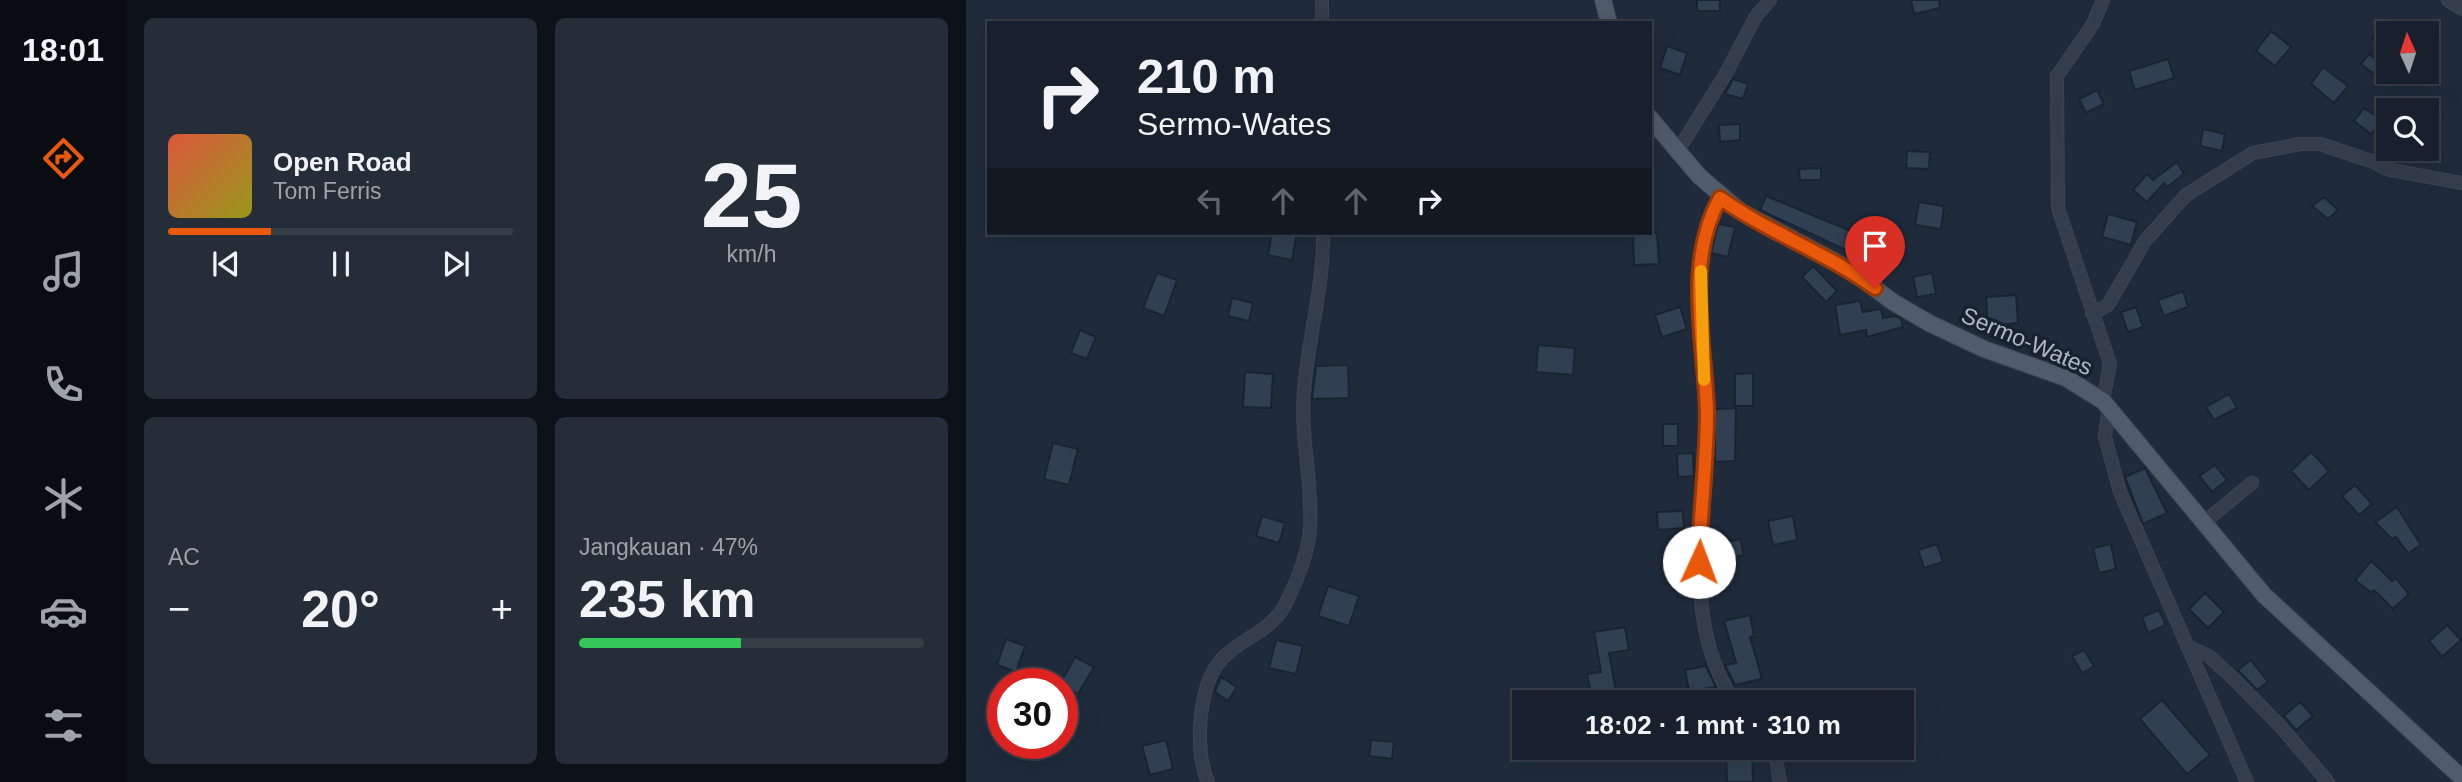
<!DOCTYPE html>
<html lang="id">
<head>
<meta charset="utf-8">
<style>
	body { margin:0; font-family:Helvetica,sans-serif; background:#242d38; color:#f1f3f6; height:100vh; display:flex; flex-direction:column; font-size:26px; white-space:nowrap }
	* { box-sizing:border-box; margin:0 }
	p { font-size:23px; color:#9ea3a9 }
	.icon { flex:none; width:38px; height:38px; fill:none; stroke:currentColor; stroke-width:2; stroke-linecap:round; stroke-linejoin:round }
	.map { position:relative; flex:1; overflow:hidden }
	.drawer { display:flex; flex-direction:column; gap:18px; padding:18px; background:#0d1218; width:840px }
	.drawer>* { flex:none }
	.guide { position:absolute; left:21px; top:21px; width:665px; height:214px; border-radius:0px; box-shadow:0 7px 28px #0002,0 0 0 2px #363e48; background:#17202c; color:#f1f3f6; overflow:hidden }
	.needle { width:46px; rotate:357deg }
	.fabs { position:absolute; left:1410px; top:21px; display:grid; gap:14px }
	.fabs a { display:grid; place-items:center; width:63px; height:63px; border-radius:0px; background:#17202c; box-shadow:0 7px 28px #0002,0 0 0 2px #363e48; font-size:35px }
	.speed { position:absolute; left:21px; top:668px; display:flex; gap:14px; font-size:35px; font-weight:700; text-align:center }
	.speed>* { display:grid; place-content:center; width:91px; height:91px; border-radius:50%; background:#17202c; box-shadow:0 7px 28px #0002,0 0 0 2px #363e48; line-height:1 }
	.speed .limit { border:10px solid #d22; background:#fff; color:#111 }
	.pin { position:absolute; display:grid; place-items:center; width:60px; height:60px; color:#fff; margin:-72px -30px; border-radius:50% 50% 50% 0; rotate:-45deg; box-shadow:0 0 7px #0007 }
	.pin .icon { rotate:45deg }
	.me { position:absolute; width:77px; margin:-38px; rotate:2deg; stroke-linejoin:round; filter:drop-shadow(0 0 5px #0008) }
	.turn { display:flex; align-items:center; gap:24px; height:147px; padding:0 35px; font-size:32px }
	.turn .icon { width:91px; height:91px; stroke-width:2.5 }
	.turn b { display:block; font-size:49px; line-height:60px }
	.lanes { display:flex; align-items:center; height:66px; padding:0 35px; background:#0003; justify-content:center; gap:35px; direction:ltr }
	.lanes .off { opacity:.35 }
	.big { font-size:52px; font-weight:600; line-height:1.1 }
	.drawer .card { flex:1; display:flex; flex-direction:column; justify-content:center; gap:10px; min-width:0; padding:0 24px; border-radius:10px; background:#242d38 }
	.drawer .dial { align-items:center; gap:0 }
	.dial b { font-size:91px; line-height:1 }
	.song { display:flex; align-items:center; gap:21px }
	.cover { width:84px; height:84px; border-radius:10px; background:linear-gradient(135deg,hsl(10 70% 55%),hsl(60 70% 35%)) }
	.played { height:7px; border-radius:4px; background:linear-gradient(90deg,#ea580c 30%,#363e48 30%) }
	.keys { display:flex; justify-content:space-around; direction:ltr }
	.heat { display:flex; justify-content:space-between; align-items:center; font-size:38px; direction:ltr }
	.charge { height:10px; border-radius:5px; background:linear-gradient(90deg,#34c759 47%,#363e48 0) }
	.drawer .tiles { flex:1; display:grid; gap:18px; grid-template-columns:repeat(2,1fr) }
	.trip { position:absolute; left:546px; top:690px; width:402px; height:70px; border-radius:0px; background:#17202c; box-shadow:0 7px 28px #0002,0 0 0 2px #363e48; font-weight:600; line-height:70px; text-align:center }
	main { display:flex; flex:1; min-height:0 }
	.tabs { display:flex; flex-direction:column; width:126px; justify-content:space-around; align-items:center; background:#090d12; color:#9ea3a9 }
	.tabs .icon { width:49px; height:49px }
	.tabs .active { color:#ea580c }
	.tabs b { font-size:32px; color:#f1f3f6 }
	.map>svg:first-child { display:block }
	.building { fill:#303f52; stroke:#1a2431; stroke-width:2 }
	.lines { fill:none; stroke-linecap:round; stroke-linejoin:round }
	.minor-casing { stroke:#3c4654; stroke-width:14 }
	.major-casing { stroke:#3c4654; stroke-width:18 }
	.minor { stroke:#333d4b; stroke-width:12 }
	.major { stroke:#505c6b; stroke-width:16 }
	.route-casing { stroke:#983908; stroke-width:18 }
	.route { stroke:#ea580c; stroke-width:12 }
	.slow { stroke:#f59e0b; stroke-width:12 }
	.labels { text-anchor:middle; stroke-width:7; stroke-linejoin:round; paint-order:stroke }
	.street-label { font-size:23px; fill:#adb8c7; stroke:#18222f }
</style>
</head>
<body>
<main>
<nav class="tabs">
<b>18:01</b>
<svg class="icon active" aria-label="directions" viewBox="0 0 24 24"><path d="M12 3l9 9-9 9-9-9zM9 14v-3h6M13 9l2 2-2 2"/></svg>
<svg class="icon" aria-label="music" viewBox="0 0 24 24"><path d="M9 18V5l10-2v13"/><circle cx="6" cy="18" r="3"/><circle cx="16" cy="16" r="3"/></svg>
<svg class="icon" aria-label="phone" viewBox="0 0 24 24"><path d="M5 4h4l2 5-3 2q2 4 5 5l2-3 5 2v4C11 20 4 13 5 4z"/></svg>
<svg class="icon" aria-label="climate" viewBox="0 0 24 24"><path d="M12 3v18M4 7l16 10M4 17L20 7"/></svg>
<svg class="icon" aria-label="car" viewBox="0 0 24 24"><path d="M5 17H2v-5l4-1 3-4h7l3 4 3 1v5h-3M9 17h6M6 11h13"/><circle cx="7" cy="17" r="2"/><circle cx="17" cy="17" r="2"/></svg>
<svg class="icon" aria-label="filters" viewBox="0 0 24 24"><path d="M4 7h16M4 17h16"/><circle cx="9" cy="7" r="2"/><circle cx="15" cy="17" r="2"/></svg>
</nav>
<section class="drawer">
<div class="tiles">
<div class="card">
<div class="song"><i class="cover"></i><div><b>Open Road</b><p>Tom Ferris</p></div></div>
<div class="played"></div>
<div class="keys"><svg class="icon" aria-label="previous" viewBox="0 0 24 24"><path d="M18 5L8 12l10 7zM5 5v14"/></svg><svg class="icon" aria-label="pause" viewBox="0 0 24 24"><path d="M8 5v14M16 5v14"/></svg><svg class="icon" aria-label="next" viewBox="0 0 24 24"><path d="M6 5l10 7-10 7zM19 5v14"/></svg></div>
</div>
<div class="card dial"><b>25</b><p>km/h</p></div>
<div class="card"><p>AC</p>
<div class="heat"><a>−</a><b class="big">20°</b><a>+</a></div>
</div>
<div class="card"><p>Jangkauan · 47%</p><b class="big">235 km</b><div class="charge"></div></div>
</div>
</section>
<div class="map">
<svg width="1496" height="782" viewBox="0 0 1496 782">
	<rect width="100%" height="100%" fill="#1f2b3b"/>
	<path class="building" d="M731 0H754V11H731Z
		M945 0H973L974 8 948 14Z
		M1425 19 1438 33H1423V43L1417 48 1406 38Z
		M1305 31 1325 47 1309 66 1290 51Z
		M701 46 721 53 714 75 694 68Z
		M1403 54 1421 68 1413 78 1395 64Z
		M1202 59 1208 78 1169 90 1163 71Z
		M1357 67 1382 86 1368 103 1345 84Z
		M767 79 782 84 777 99 759 94Z
		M1131 90 1138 104 1120 113 1113 99Z
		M1398 108 1417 121 1405 134 1388 121Z
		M774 124V140L754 142 753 125Z
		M1237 129 1259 134 1256 151 1234 146Z
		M941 151 964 152 963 169 940 168Z
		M1211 162 1218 174 1201 187 1198 183 1181 202 1167 190 1181 174 1187 180Z
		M855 168V180H834L833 169Z
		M800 196 892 234 884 252 794 210Z
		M1358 197 1372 210 1362 219 1346 206Z
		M953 202 978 206 975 229 949 225Z
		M1142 214 1171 222 1165 245 1136 237Z
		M752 224 769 227 762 257 745 253Z
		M306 233H331L326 260 302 255Z
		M667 233H691L693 264 668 265Z
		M847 266 871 291 860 302 836 277Z
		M191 273 211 280 198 316 177 308Z
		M966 273 970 294 951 297 947 277Z
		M1217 291 1222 307 1198 316 1192 300Z
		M1050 295 1052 323 1022 326 1020 297Z
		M266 298 287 303 283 321 262 316Z
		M894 301 897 312 915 309 917 318 930 316 935 319 937 327 901 337 900 330 874 335 869 305Z
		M714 307 721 329 696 337 689 315Z
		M1170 307 1177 327 1162 332 1155 312Z
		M114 330 130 337 121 359 105 353Z
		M572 345 609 348 607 375 570 372Z
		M382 365 383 398 346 399 350 366Z
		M279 372 307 374 305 408 277 407Z
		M787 373V406H769V374Z
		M1263 394 1271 408 1248 420 1240 407Z
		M770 408 769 461 749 462V409Z
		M697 424H712V446H697Z
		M87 443 112 449 103 485 78 479Z
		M1345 452 1363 471 1343 490 1325 471Z
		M727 453 728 476 712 477 711 454Z
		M1249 465 1261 480 1246 492 1233 476Z
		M1179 468 1201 513 1177 524 1159 477Z
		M1389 485 1406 504 1393 515 1376 496Z
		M1431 507 1455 545 1442 553 1430 537 1426 539 1409 522Z
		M717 511 718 528 692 530 691 512Z
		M296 516 319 523 313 543 290 536Z
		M827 516 831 540 807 545 802 521Z
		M774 539 778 555 752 561 748 545Z
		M971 544 977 562 958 568 952 550Z
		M1145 544 1150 569 1133 573 1127 548Z
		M1405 561 1426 581 1430 578 1443 594 1427 609 1408 590 1406 593 1389 580Z
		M362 586 393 596 383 626 352 616Z
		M1239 593 1258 612 1242 628 1223 609Z
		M1193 610 1200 625 1182 633 1176 617Z
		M784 615 788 636 784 637 796 679 769 685 759 665 770 663 758 621Z
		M1481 625 1495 640 1476 657 1463 641Z
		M659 627 663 650 643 653 652 702H627L621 674 635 672 628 632Z
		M40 639 59 646 50 672 31 665Z
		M310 640 337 646 330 674 303 668Z
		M1118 650 1128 666 1116 673 1106 656Z
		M109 657 128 667 112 694 94 684Z
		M1285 660 1302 682 1291 690 1272 670Z
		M740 666 750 687 723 691 719 670Z
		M255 677 271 687 262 701 249 692Z
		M1196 700 1244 755 1221 774 1174 719Z
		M1334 702 1347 716 1330 730 1318 716Z
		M200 740 207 769 184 775 176 746Z
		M405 740 428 742 426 759 403 756Z
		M760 747H786L787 782H761Z"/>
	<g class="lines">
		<defs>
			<path id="minor" d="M356 0V23
				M1482 0 1496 9
				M711 152 759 75 790 16 804 0
				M754 198C718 262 738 341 740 411 743 506 712 611 765 697L778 702
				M1126 314 1142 305 1179 241 1220 195 1287 153 1334 144H1354L1408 162 1420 169 1496 183
				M1137 401 1144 364 1092 208 1091 76 1127 24 1137 0
				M1143 406 1139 437 1154 492 1281 782
				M1237 523 1286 483
				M1221 646 1243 656 1271 682 1316 728 1362 782
				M808 747 814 782
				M242 782C228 751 232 686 255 660 274 638 304 633 319 605 330 583 342 554 344 529 347 483 334 437 338 391 342 338 358 286 357 233"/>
			<path id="major" d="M637 0 643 23
				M684 118 733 176 774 211 883 269 927 302 963 323 1018 349 1100 378 1137 401 1298 595 1496 778"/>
		</defs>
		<use href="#minor" class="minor-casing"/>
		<use href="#major" class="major-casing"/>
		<use href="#minor" class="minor"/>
		<use href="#major" class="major"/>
	</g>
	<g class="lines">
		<defs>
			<path id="route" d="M733 562C734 512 741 462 741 412 739 342 718 263 754 198 803 233 861 253 909 288"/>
		</defs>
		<use href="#route" class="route-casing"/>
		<use href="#route" class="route"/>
		<path class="slow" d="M735 271 738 380"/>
	</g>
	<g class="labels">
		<g class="street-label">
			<text transform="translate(1061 341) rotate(23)" y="8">Sermo-Wates</text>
		</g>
	</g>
</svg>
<div class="fabs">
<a><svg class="needle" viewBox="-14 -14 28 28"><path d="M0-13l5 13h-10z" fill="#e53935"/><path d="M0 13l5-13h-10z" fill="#9ea3a9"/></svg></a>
<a><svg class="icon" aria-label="search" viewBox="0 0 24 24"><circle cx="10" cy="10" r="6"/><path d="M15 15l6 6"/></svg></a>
</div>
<div class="speed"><div class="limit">30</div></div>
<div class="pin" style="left:909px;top:288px;background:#d93025"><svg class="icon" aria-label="arrive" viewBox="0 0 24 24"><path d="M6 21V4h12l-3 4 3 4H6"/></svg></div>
<svg class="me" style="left:733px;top:562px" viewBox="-20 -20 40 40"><circle r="19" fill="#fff"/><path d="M0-13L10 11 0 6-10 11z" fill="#ea580c"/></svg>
<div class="trip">18:02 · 1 mnt · 310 m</div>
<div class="guide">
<div class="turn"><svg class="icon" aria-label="right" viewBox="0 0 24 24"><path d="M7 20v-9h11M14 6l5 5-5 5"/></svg><div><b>210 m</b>Sermo-Wates</div></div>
<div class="lanes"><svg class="icon off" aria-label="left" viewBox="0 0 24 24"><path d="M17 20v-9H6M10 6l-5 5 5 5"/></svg><svg class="icon off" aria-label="ahead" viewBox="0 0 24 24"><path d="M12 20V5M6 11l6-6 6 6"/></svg><svg class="icon off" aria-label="ahead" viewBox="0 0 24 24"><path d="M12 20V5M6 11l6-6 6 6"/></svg><svg class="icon" aria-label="right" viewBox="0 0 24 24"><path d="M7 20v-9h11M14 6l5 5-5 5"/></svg></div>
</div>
</div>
</main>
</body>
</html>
